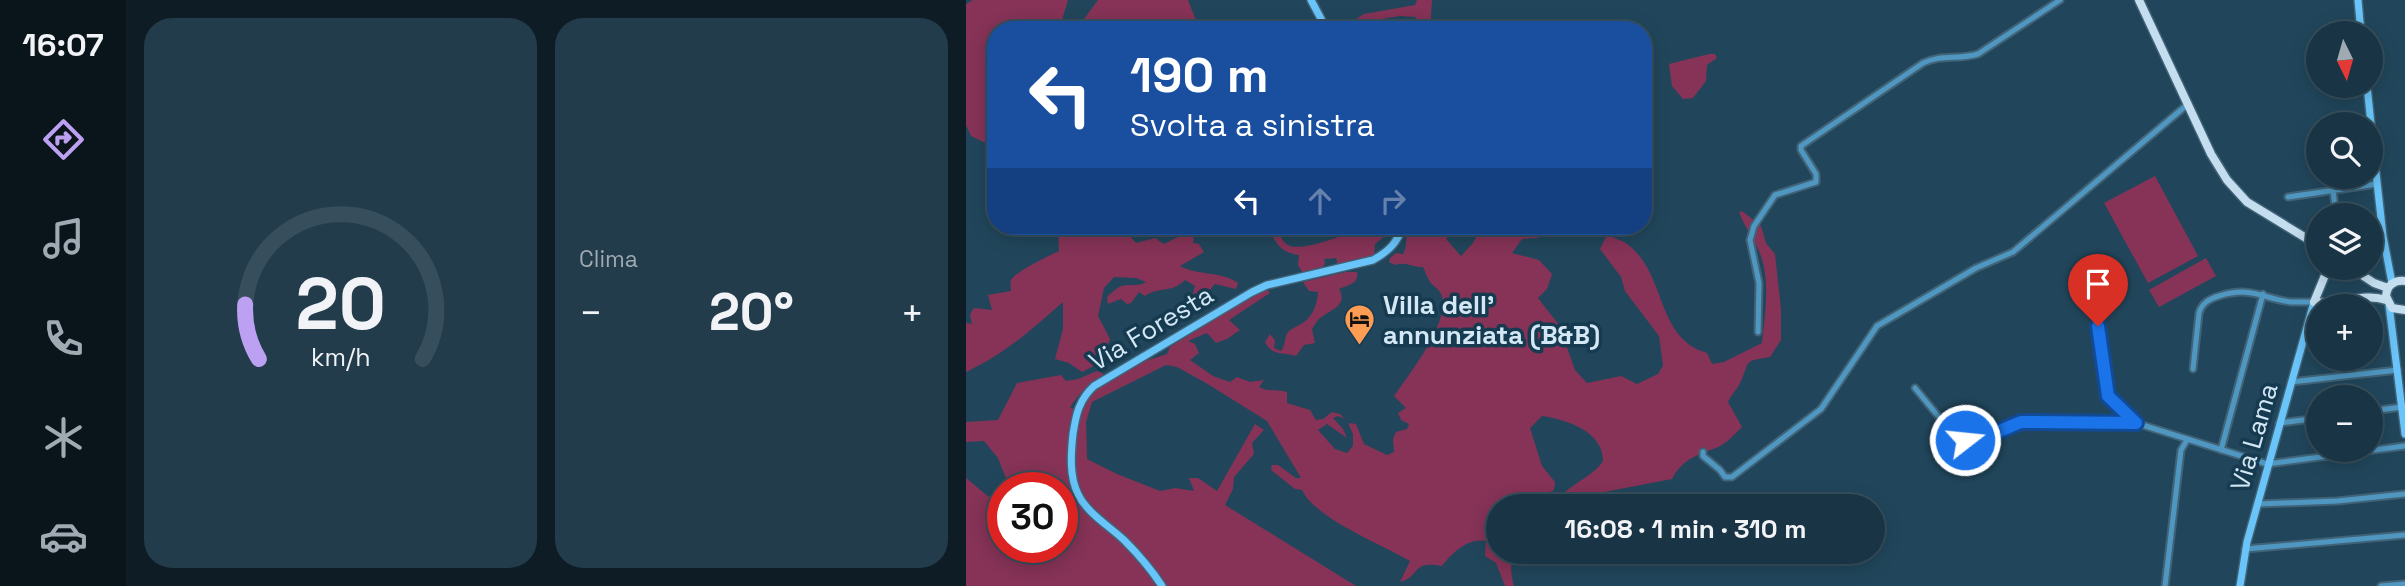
<!DOCTYPE html>
<html lang="it">
<head>
<meta charset="utf-8">
<style>
	body { margin:0; font-family:"Space Grotesk",sans-serif; background:#223c4b; color:#f1f3f6; height:100vh; display:flex; flex-direction:column; font-size:26px; white-space:nowrap }
	* { box-sizing:border-box; margin:0 }
	p { font-size:23px; color:#9faab2 }
	.icon { flex:none; width:38px; height:38px; fill:none; stroke:currentColor; stroke-width:2; stroke-linecap:round; stroke-linejoin:round }
	.map { position:relative; flex:1; overflow:hidden }
	.drawer { display:flex; flex-direction:column; gap:18px; padding:18px; background:#0e1d25; width:840px }
	.drawer>* { flex:none }
	.hud { position:absolute; left:21px; top:21px; width:665px; height:214px; border-radius:28px; box-shadow:0 4px 18px #0003,0 0 0 2px #374f5d; background:#1a4fa0; color:#fff; overflow:hidden }
	.needle { width:46px; rotate:175deg }
	.tools { position:absolute; left:1340px; top:21px; display:grid; gap:14px }
	.tools a { display:grid; place-items:center; width:77px; height:77px; border-radius:50%; background:#193444; box-shadow:0 4px 18px #0003,0 0 0 2px #374f5d; font-size:35px }
	.speed { position:absolute; left:21px; top:472px; display:flex; gap:14px; font-size:35px; font-weight:700; text-align:center }
	.speed>* { display:grid; place-content:center; width:91px; height:91px; border-radius:50%; background:#193444; box-shadow:0 4px 18px #0003,0 0 0 2px #374f5d; line-height:1 }
	.speed .limit { border:10px solid #d22; background:#fff; color:#111 }
	.pin { position:absolute; display:grid; place-items:center; width:60px; height:60px; color:#fff; margin:-72px -30px; border-radius:50% 50% 50% 0; rotate:-45deg; box-shadow:0 0 7px #0007 }
	.pin .icon { rotate:45deg }
	.me { position:absolute; width:77px; margin:-38px; rotate:74deg; stroke-linejoin:round; filter:drop-shadow(0 0 5px #0008) }
	.turn { display:flex; align-items:center; gap:24px; height:147px; padding:0 28px; font-size:32px }
	.turn .icon { width:91px; height:91px; stroke-width:2.5 }
	.turn b { display:block; font-size:49px; line-height:60px }
	.lanes { display:flex; align-items:center; height:66px; padding:0 28px; background:#0003; justify-content:center; gap:35px; direction:ltr }
	.lanes .off { opacity:.35 }
	.big { font-size:52px; font-weight:600; line-height:1.1 }
	.drawer .card { flex:1; display:flex; flex-direction:column; justify-content:center; gap:10px; min-width:0; padding:0 24px; border-radius:28px; background:#223c4b }
	.drawer .dial { align-items:center; gap:0 }
	.dial svg { height:182px; overflow:visible; fill:none; stroke:#374f5d; stroke-width:7; stroke-linecap:round; text-anchor:middle }
	.dial text { fill:#f1f3f6; stroke:none }
	.heat { display:flex; justify-content:space-between; align-items:center; font-size:38px; direction:ltr }
	.drawer .tiles { flex:1; display:grid; gap:18px; grid-template-columns:repeat(2,1fr) }
	.trip { position:absolute; left:520px; top:494px; width:399px; height:70px; border-radius:35px; background:#193444; box-shadow:0 4px 18px #0003,0 0 0 2px #374f5d; font-weight:600; line-height:70px; text-align:center }
	main { display:flex; flex:1; min-height:0 }
	.dock { display:flex; flex-direction:column; width:126px; justify-content:space-around; align-items:center; background:#0a151b; color:#9faab2 }
	.dock .icon { width:49px; height:49px }
	.dock .active { color:#bca0f2 }
	.dock b { font-size:32px; color:#f1f3f6 }
	.map>svg:first-child { display:block }
	.green { fill:#863357; fill-rule:evenodd }
	.lines { fill:none; stroke-linecap:round; stroke-linejoin:round }
	.street-casing { stroke:#416377; stroke-width:9 }
	.secondary-casing { stroke:#416377; stroke-width:10 }
	.primary-casing { stroke:#416377; stroke-width:11 }
	.street { stroke:#4f97c1; stroke-width:5 }
	.secondary { stroke:#69c4f9; stroke-width:7 }
	.primary { stroke:#c4deef; stroke-width:8 }
	.route-casing { stroke:#114b97; stroke-width:18 }
	.route { stroke:#1a73e8; stroke-width:12 }
	.labels { text-anchor:middle; stroke-width:7; stroke-linejoin:round; paint-order:stroke }
	.poi-label { font-size:26px; font-weight:bold; fill:#d3e7f5; stroke:#163b50; text-anchor:start }
	.street-label { font-size:26px; fill:#d3e7f5; stroke:#163b50 }
</style>
</head>
<body>
<main>
<nav class="dock">
<b>16:07</b>
<svg class="icon active" aria-label="directions" viewBox="0 0 24 24"><path d="M12 3l9 9-9 9-9-9zM9 14v-3h6M13 9l2 2-2 2"/></svg>
<svg class="icon" aria-label="music" viewBox="0 0 24 24"><path d="M9 18V5l10-2v13"/><circle cx="6" cy="18" r="3"/><circle cx="16" cy="16" r="3"/></svg>
<svg class="icon" aria-label="phone" viewBox="0 0 24 24"><path d="M5 4h4l2 5-3 2q2 4 5 5l2-3 5 2v4C11 20 4 13 5 4z"/></svg>
<svg class="icon" aria-label="climate" viewBox="0 0 24 24"><path d="M12 3v18M4 7l16 10M4 17L20 7"/></svg>
<svg class="icon" aria-label="car" viewBox="0 0 24 24"><path d="M5 17H2v-5l4-1 3-4h7l3 4 3 1v5h-3M9 17h6M6 11h13"/><circle cx="7" cy="17" r="2"/><circle cx="17" cy="17" r="2"/></svg>
</nav>
<section class="drawer">
<div class="tiles">
<div class="card dial"><svg viewBox="0 0 100 80">
<path d="M14 69A42 42 0 1 1 86 69"/>
<path d="M14 69A42 42 0 0 1 8 45" stroke="#bca0f2"/>
<text x="50" y="56" font-size="32" font-weight="700">20</text>
<text x="50" y="72" font-size="11">km/h</text>
</svg></div>
<div class="card"><p>Clima</p>
<div class="heat"><a>−</a><b class="big">20°</b><a>+</a></div>
</div>
</div>
</section>
<div class="map">
<svg width="1439" height="586" viewBox="0 0 1439 586">
	<rect width="100%" height="100%" fill="#21465b"/>
	<path class="green" d="M7 0H102L93 30H30V148L5 136 0 125V4Z
		M132 0H222L234 30H110Z
		M451 0H466L464 30H451L450 17 434 16 402 21 399 26 400 30H387L385 22 398 14 449 5Z
		M743 54H749L751 58 741 65 740 81 727 98 717 99 706 86 703 64Z
		M1189 176 1232 256 1182 283 1138 203Z
		M776 211 795 226 800 243 809 254 815 309V340L804 357C776 362 785 359 775 381 772 389 765 394 762 402L776 427C768 435 760 444 750 448 730 455 716 460 706 479L628 494C619 504 612 506 599 505L598 493C611 481 628 475 637 461 637 431 601 420 576 416L564 428 576 466 589 482 588 490 558 506H532V529L527 535 532 551H553C542 559 545 574 548 586H539L530 563 519 556 520 541C502 538 487 552 476 566 444 560 455 577 434 582L444 561C415 544 350 519 336 490L329 489 305 470 306 465H312L330 478H335L301 421 240 383 211 367 200 365 126 402 120 422 121 459 151 474 194 491 209 488 228 491 223 478H232L251 491 289 424 298 430 286 443 288 454 268 477 267 489 259 505 390 586H0V478L23 497 41 481 32 458 18 441 0 442V422L32 420 51 383 95 375 100 381 112 379 131 371 138 374 113 395 104 407 114 412 126 392 179 361 201 354 204 347 290 293 302 290 304 293 263 320 274 330 261 339 250 343 241 333 222 341 229 344 233 353 224 360 247 376 264 382 271 377 284 382 298 380 293 387C302 392 311 389 321 392V403L344 410 350 420 357 419 366 412 374 414 379 419 372 416 367 418 377 429 381 438 361 424 352 430 369 449 381 453 387 446V434L382 423 390 424 398 444 421 455 428 452 427 439 430 432 441 429 443 424 435 420 432 413 440 408 428 396C442 376 487 319 475 294 473 289 467 286 464 282 461 277 459 271 457 267 447 268 440 261 429 265L423 262 424 258 430 253 437 254C442 246 439 236 442 226H476L483 235 480 239 495 256 507 243 517 226H594L571 238 556 239 546 253 573 260 586 274 581 289 572 298 593 325 590 335 598 339 609 370 621 383 655 376 671 384 692 374 697 366 693 336 659 291 655 277 634 249 641 235C647 238 656 240 661 244 701 273 689 338 741 353L746 364 758 362 796 343C799 313 805 279 793 251 787 237 778 226 773 212ZM37 488H96V548H37Z
		M92 226H166L161 233 170 243 189 238 198 244 222 232 228 236 227 243 233 244 238 252 214 266C232 276 256 271 272 283L270 289 249 284 240 294 226 297 229 286 219 280C205 294 193 286 179 296L173 292 165 303 161 304 155 299 142 304 141 297C162 276 162 291 180 282L170 278 148 277 138 288 132 316 144 339 135 362 116 372 103 363 89 359 97 329V302C64 331 40 353 0 372V323L6 324 4 314 8 308 26 310 22 295 45 291C45 288 44 283 45 280 49 272 84 255 93 251Z
		M398 226H425L420 235 409 244 408 256 399 263 372 265 370 258 358 259 359 264C352 272 347 274 336 272L332 265 333 255C317 253 311 246 304 231L311 232C314 236 318 243 322 245 335 253 385 233 398 226Z
		M1240 258 1250 276 1193 307 1183 290Z
		M380 272H391C393 284 382 285 373 289 383 306 363 310 353 319 350 322 348 326 346 329L349 343 338 345 330 356C318 352 306 356 299 342L304 334 309 340 308 348 315 351C320 344 318 336 323 331 325 329 332 326 333 325 346 319 351 306 352 292L343 291 337 282Z"/>
	<g class="lines">
		<defs>
			<path id="street" d="M1367 190 1370 215
				M1322 197 1411 184
				M1132 326 1142 396 1170 423
				M792 332 793 283 784 240 788 226 809 195 850 182V174L835 150V146L957 63C975 54 993 60 1012 54L1094 0
				M1337 342 1353 329
				M1227 369 1233 313C1236 303 1243 299 1253 296 1286 286 1295 298 1325 302 1333 302 1341 302 1348 302
				M1325 382 1432 370
				M949 388 991 439C1019 444 1031 424 1057 421 1073 420 1090 424 1106 424 1127 424 1149 421 1170 423L1301 464 1439 446
				M1405 411 1436 407
				M1313 423 1353 418
				M1255 450 1297 294
				M737 452V456L754 470 759 477H766L855 409 911 326 1010 268 1047 252 1222 104
				M1291 504 1371 501 1439 494
				M1279 549 1439 535
				M1199 586 1215 450 1221 440
				M1415 586 1439 584"/>
			<path id="secondary" d="M345 0 361 30
				M1392 0 1395 33
				M1401 86 1405 124
				M1405 128 1417 236 1426 283
				M1423 305 1439 434
				M196 586C185 569 172 554 158 540 143 526 120 512 112 494 103 476 105 453 107 434 110 414 113 400 128 386L286 292 301 285 407 260C423 251 431 243 437 226
				M1274 586 1281 542 1348 302"/>
			<path id="primary" d="M1173 0 1245 154 1261 180 1281 202 1353 246
				M1362 268 1348 302C1372 306 1397 292 1420 300
				M1385 268 1408 283 1422 288
				M1439 281C1428 280 1421 285 1420 296L1426 308 1439 310"/>
		</defs>
		<use href="#street" class="street-casing"/>
		<use href="#secondary" class="secondary-casing"/>
		<use href="#primary" class="primary-casing"/>
		<use href="#street" class="street"/>
		<use href="#secondary" class="secondary"/>
		<use href="#primary" class="primary"/>
	</g>
	<g class="lines">
		<defs>
			<path id="route" d="M999 440 1019 437 1055 422 1170 423 1142 396 1132 326"/>
		</defs>
		<use href="#route" class="route-casing"/>
		<use href="#route" class="route"/>
	</g>
	<defs>
		<symbol id="hotel-pin" viewBox="-11 -11 22 30"><path d="M0 17L-7.5 6A9.5 9.5 0 1 1 7.5 6Z" fill="#fc9d53" stroke="#163b50"/><path d="M-6-4.5h1.5V1H6V5H4.5V3h-9V5H-6ZM-4 0a1.8 1.8 0 1 1 3.6 0ZM.5 0V-2.5h3Q6-2.5 6 0Z" fill="#111"/></symbol>
	</defs>
	<g fill-rule="evenodd">
		<use href="#hotel-pin" x="376" y="302" width="35" height="47"/>
	</g>
	<g class="labels">
		<g class="poi-label">
			<text x="417" y="314">Villa dell'<tspan x="417" dy="30">annunziata (B&amp;B)</tspan></text>
		</g>
		<g class="street-label">
			<text transform="translate(185 328) rotate(-31)" y="9">Via Foresta</text>
			<text transform="translate(1288 437) rotate(-74)" y="9">Via Lama</text>
		</g>
	</g>
</svg>
<div class="tools">
<a><svg class="needle" viewBox="-14 -14 28 28"><path d="M0-13l5 13h-10z" fill="#e53935"/><path d="M0 13l5-13h-10z" fill="#9faab2"/></svg></a>
<a><svg class="icon" aria-label="search" viewBox="0 0 24 24"><circle cx="10" cy="10" r="6"/><path d="M15 15l6 6"/></svg></a>
<a><svg class="icon" aria-label="layers" viewBox="0 0 24 24"><path d="M12 4l9 5-9 5-9-5zM3 14l9 5 9-5"/></svg></a>
<a>+</a>
<a>−</a>
</div>
<div class="speed"><div class="limit">30</div></div>
<div class="pin" style="left:1132px;top:326px;background:#d93025"><svg class="icon" aria-label="arrive" viewBox="0 0 24 24"><path d="M6 21V4h12l-3 4 3 4H6"/></svg></div>
<svg class="me" style="left:999px;top:440px" viewBox="-20 -20 40 40"><circle r="17" fill="#1a73e8" stroke="#fff" stroke-width="3"/><path d="M0-11L8 9 0 5-8 9z" fill="#fff"/></svg>
<div class="trip">16:08 · 1 min · 310 m</div>
<div class="hud">
<div class="turn"><svg class="icon" aria-label="left" viewBox="0 0 24 24"><path d="M17 20v-9H6M10 6l-5 5 5 5"/></svg><div><b>190 m</b>Svolta a sinistra</div></div>
<div class="lanes"><svg class="icon" aria-label="left" viewBox="0 0 24 24"><path d="M17 20v-9H6M10 6l-5 5 5 5"/></svg><svg class="icon off" aria-label="ahead" viewBox="0 0 24 24"><path d="M12 20V5M6 11l6-6 6 6"/></svg><svg class="icon off" aria-label="right" viewBox="0 0 24 24"><path d="M7 20v-9h11M14 6l5 5-5 5"/></svg></div>
</div>
</div>
</main>
</body>
</html>
